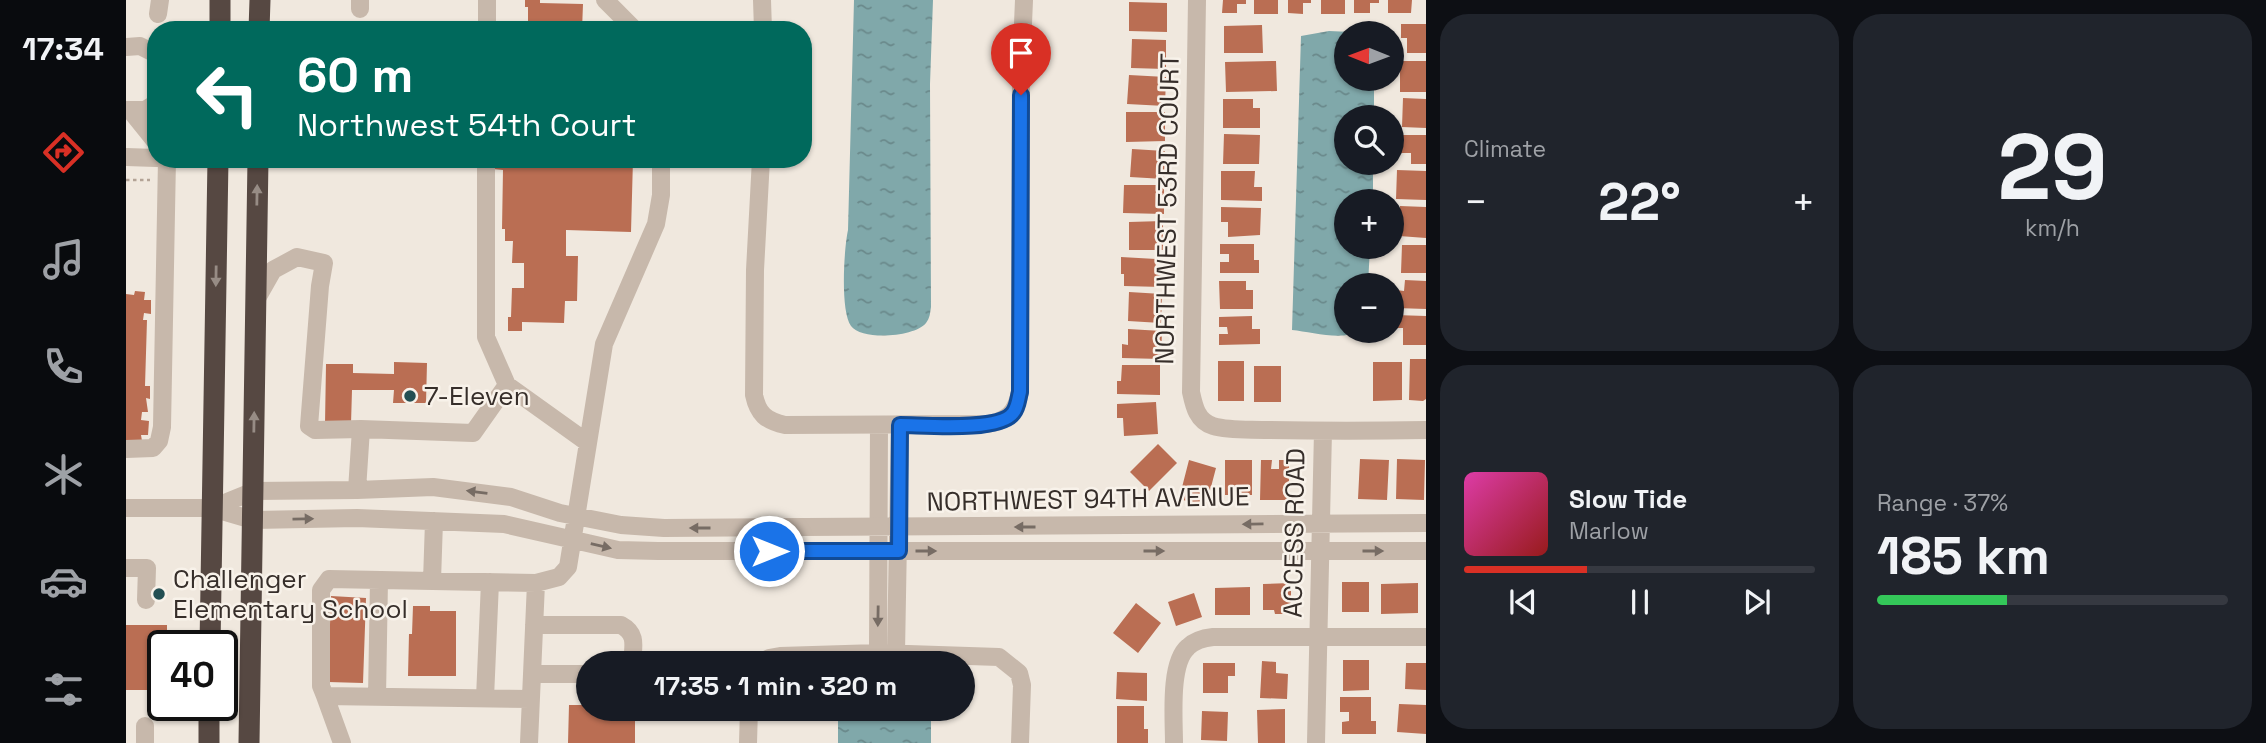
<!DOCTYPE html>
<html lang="en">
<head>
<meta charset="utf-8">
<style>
	body { margin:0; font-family:"Space Grotesk",sans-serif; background:#20242c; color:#f1f3f6; height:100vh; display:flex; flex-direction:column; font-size:26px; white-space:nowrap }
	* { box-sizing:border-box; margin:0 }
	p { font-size:23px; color:#9ea1a6 }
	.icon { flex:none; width:38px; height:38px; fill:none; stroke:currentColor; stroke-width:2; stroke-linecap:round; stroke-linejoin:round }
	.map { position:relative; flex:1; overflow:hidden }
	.details { display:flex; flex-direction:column; gap:14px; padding:14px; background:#0d0f14; width:840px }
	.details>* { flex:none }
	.banner { position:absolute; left:21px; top:21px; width:665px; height:147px; border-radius:28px; box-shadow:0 2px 5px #0004; background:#00695c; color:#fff; overflow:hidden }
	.needle { width:46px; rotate:271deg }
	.buttons { position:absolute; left:1208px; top:21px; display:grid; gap:14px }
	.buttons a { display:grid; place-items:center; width:70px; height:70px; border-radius:50%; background:#171b24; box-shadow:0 2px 5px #0004; font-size:35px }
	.speed { position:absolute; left:21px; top:630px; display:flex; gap:14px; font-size:35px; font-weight:700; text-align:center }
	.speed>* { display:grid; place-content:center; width:91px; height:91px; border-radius:50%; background:#171b24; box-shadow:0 2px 5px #0004; line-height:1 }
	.speed .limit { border:4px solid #111; border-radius:10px; background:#fff; color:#111 }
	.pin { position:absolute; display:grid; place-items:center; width:60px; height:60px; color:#fff; margin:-72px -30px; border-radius:50% 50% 50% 0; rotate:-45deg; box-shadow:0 0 7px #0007 }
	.pin .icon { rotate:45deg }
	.me { position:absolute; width:77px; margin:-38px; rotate:90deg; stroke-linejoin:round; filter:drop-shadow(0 0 5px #0008) }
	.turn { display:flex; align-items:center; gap:24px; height:147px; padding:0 35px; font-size:32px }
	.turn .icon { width:91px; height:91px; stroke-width:2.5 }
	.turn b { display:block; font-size:49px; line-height:60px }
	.big { font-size:52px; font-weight:700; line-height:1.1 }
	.details .widget { flex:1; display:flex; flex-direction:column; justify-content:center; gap:10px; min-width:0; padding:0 24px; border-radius:28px; background:#20242c }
	.details .dial { align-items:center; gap:0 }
	.dial b { font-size:91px; line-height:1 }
	.song { display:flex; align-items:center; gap:21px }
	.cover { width:84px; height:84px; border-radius:10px; background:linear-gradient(135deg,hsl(320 70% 55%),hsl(0 70% 35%)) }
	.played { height:7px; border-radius:4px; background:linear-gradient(90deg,#d93025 35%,#363941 35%) }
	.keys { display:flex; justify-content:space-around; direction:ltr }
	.heat { display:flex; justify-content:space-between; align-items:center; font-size:38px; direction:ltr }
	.charge { height:10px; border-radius:5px; background:linear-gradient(90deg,#34c759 37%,#363941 0) }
	.details .tiles { flex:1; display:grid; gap:14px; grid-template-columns:repeat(2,1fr) }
	.trip { position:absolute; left:450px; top:651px; width:399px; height:70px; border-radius:35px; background:#171b24; box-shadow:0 2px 5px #0004; font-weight:700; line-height:70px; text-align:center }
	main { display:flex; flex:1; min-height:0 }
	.menu { display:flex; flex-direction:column; width:126px; justify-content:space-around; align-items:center; background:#090b0e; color:#9ea1a6 }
	.menu .icon { width:49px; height:49px }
	.menu .active { color:#d93025 }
	.menu b { font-size:32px; color:#f1f3f6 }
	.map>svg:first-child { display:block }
	.water { fill:url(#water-ripples) }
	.building { fill:#ba6e53 }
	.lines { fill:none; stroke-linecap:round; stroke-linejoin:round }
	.path { stroke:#b3a396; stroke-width:2.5; stroke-dasharray:3.5 3.5; stroke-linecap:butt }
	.minor { stroke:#c7b8ab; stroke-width:18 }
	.highway { stroke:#564842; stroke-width:21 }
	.oneway { fill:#978c85 }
	.oneway2 { fill:#776c64 }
	.route-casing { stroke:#114b97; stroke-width:18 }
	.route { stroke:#1a73e8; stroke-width:12 }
	.poi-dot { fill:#234f53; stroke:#f8f2ea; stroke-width:2.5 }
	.labels { text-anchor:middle; stroke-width:5; stroke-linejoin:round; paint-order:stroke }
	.street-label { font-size:26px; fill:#362e2a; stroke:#f8f2ea }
	.poi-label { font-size:26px; fill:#362e2a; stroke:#f8f2ea; text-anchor:start }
</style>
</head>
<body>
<main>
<nav class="menu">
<b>17:34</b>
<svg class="icon active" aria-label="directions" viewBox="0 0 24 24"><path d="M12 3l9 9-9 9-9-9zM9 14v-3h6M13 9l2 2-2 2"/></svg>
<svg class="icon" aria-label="music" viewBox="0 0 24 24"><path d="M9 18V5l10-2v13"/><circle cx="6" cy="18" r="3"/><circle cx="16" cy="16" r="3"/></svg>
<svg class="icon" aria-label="phone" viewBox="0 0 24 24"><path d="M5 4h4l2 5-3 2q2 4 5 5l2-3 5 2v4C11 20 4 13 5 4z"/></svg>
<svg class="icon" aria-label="climate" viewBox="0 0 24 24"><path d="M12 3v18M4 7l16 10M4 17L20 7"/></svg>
<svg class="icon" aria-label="car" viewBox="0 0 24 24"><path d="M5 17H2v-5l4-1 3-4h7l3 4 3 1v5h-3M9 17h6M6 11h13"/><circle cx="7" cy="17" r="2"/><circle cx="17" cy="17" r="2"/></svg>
<svg class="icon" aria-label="filters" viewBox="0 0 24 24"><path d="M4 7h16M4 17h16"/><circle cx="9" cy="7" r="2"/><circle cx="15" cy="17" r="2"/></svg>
</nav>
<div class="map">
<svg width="1300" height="743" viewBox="0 0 1300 743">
	<defs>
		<pattern id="water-ripples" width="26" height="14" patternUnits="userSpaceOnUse" patternTransform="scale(1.75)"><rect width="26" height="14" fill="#80a8aa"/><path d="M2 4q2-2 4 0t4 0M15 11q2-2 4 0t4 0" fill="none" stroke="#6a898b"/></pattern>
	</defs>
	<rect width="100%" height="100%" fill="#f0e8de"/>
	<path class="water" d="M728 0H807L804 84 805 307C804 313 804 318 800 323 789 337 736 341 725 326 714 311 718 248 722 230Z
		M1203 31 1248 33H1220V79H1248V117H1220V163H1247V201H1220V247H1244L1242 285H1220V331H1233C1217 341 1185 332 1166 330L1175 36Z
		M717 709H805V743H712V716Z"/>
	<path class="building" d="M399 0H414V3L457 4 456 30H402V7H399Z
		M1097 0H1120V4H1111V13H1096Z
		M1128 0H1152V14H1128Z
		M1162 0H1185V3H1177V14L1162 13Z
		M1195 0H1219V14H1195Z
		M1228 0H1253V3H1244V13H1228Z
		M1262 0H1286L1285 13H1262Z
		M1003 2 1041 3V32L1003 31Z
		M1275 24H1300V53H1281V38H1275Z
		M1136 25 1137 53H1098V26Z
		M1006 39 1040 40V69L1005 68Z
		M1150 61 1151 91 1100 92 1099 62Z
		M1274 61H1300V92H1274Z
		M1003 75 1040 77 1039 106 1001 104Z
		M1277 98 1300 99V128L1276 127Z
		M1097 99H1127V108H1134V128H1097Z
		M1000 112H1039V141L1000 142Z
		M1098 134 1134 135 1133 164H1097Z
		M1274 135H1300V164H1285V153H1274Z
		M1006 149 1039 151 1038 179 1004 177Z
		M368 159H507L505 232 440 230V256H452L451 301H439L438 323 396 322V331H382V317H385L386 288H398V263H386L387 241H379V229H376L377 170 367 169Z
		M1271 170 1300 171V200L1270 199Z
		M1095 171H1129L1128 187H1136V201L1095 200Z
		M998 185H1038V214L997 213Z
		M1274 206 1300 207V238L1273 236Z
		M1095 207 1135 208 1134 235 1102 237V222H1095Z
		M1037 221V250H1003V222Z
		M1094 244H1128V260H1133V273H1094V262H1103V254H1094Z
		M1276 245H1300V273H1275Z
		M995 257 1030 259 1029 273H1037L1036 287 998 286V274H995Z
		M1279 280 1300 281V309L1270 308V290L1278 291Z
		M1093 281H1120V290H1127V309H1094Z
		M9 291 19 292 18 300H25V314L18 313 17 320H21L19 386H24V399L20 398 22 412H16L15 420 23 421 22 435H15L16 441 0 440V294L8 295Z
		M1003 292 1036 294 1035 323 1002 321Z
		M1269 315 1300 316V345H1277V328H1269Z
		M1126 316V329H1134V344L1093 345V334H1102L1101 327H1093V317Z
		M1002 329 1036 331 1035 359 996 358V344L1002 345Z
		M1284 359H1300V399L1297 401 1283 400Z
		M1092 361H1118V401H1092Z
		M268 362 301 363 300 403H267L268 390H226L225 424H199L200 364H227V373L268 374Z
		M1247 362H1276V400L1247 401Z
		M996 365H1034V395L991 394V381H995Z
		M1128 366H1155V402H1128Z
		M1030 402 1032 434 998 436 997 418H991V404Z
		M1032 444 1051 463 1023 491 1004 472Z
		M1234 459 1263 460 1261 500 1232 499Z
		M1271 459 1299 460 1298 500 1270 499Z
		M1063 460 1090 468 1080 506 1053 499Z
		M1099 460H1126V495H1099Z
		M1135 460H1146L1145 469H1153V460H1163V500H1134Z
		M1216 582H1243V612H1216Z
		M1165 583V614H1149L1148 610H1137V584Z
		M1292 583V613L1255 614V584Z
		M1124 587V615H1089V588Z
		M1068 593 1076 617 1050 626 1042 602Z
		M205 596 240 598 237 683 202 682Z
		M1010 603 1035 623 1012 653 987 633Z
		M287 606H304V611H330V676H282L283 634H286Z
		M0 625H41V639H49V646H37V684H25V690H0Z
		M1217 660H1243V690L1217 691Z
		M1136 661 1150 662V673L1162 674 1161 699 1134 698Z
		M1077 663H1109V676H1102V693H1077Z
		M1280 663H1300V690L1279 689Z
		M991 672 1021 673V701L990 699Z
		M1214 697H1245V721H1250V734H1216V722L1223 721V712H1214Z
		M1273 704 1300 705V734L1271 732Z
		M443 705H462V709H509V743H442Z
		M991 706H1018V729H1022V743H991Z
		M1159 709V743H1132L1131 710Z
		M1076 711 1102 712 1101 741 1075 740Z"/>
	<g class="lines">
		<path class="path" d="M0 180H24"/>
		<path class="minor" d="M361 0V30
			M479 0 509 30
			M636 0 637 30
			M1071 0 1065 392C1068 406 1071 421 1087 426 1104 431 1125 429 1142 430 1194 431 1247 431 1300 430
			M234 9V0
			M32 14 34 0
			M0 47 14 46 30 54
			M0 110H19L30 103
			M5 111 30 142
			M0 157 30 158
			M360 159V337L381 385 462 443
			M635 159 629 270 628 395C632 414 640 421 659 425L861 424C882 421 890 412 894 392L895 71 898 0
			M130 300 147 270 171 257 198 263 194 286 183 426 189 430 235 429
			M0 449 27 448 33 441 36 427 41 159
			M231 490 235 429 347 433 381 385
			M0 508H86L127 520 231 518 378 524 492 550 532 551H1300
			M86 508 128 491 231 490 307 487 385 497 434 513 495 525 538 528 1300 523
			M0 568H21L20 600
			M306 581 308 521
			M408 625H495C512 634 507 647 506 663
			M752 653 753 425
			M770 653 774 425
			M637 663 643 658 654 656 752 653 873 657 893 673 896 685 894 743
			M406 674H462
			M199 696 216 743
			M251 697 253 580
			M359 698 364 582
			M404 699 199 696 195 686V590L203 579 410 583
			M19 743V726
			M403 743 410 583 433 577 442 567 478 344 530 224 535 195V159
			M622 743 623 709
			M1048 743C1048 719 1043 663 1062 647 1069 640 1078 638 1087 637H1300
			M1190 743 1197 431"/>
		<path class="highway" d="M94 30V0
			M133 30 134 0
			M84 646 92 159
			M83 743V705
			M123 743 132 159"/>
	</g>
	<defs><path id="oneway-solid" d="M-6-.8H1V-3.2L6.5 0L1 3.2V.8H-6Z" transform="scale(1.75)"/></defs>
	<g class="oneway">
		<use href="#oneway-solid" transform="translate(131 195) rotate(-89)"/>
		<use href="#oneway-solid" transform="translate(90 276) rotate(91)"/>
		<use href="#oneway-solid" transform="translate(128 422) rotate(-89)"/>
	</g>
	<g class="oneway2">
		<use href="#oneway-solid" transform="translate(351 492) rotate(-173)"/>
		<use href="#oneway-solid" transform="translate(177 519) rotate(-1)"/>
		<use href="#oneway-solid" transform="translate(1127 524) rotate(179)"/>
		<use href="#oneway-solid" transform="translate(899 527) rotate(180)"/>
		<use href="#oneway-solid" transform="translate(574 528) rotate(180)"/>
		<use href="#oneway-solid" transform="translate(475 546) rotate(13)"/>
		<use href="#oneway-solid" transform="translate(800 551)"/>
		<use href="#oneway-solid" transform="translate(1028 551)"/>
		<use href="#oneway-solid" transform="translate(1247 551)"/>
		<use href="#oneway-solid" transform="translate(752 616) rotate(91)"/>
	</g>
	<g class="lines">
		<defs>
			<path id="route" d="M643 551H773L774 425C798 425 873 432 887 413 892 407 892 399 894 392L895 95"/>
		</defs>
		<use href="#route" class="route-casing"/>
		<use href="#route" class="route"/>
	</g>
	<g class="poi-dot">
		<circle cx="284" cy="396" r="7"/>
		<circle cx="33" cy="594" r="7"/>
	</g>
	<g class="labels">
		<g class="street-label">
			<text transform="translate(1041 209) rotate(-89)" y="9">NORTHWEST 53RD COURT</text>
			<text transform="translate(962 499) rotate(-1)" y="9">NORTHWEST 94TH AVENUE</text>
			<text transform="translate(1168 533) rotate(-89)" y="9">ACCESS ROAD</text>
		</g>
		<g class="poi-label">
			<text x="298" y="405">7-Eleven</text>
			<text x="47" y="588">Challenger<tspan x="47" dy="30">Elementary School</tspan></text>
		</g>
	</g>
</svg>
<div class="buttons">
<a><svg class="needle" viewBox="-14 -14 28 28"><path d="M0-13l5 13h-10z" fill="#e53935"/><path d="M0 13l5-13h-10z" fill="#9ea1a6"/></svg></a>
<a><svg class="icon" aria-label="search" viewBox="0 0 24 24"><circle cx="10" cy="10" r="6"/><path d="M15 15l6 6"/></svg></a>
<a>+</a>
<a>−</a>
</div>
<div class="speed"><div class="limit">40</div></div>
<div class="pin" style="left:895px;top:95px;background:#d93025"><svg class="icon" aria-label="arrive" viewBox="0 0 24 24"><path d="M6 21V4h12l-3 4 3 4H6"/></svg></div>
<svg class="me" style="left:643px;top:551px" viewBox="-20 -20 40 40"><circle r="17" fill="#1a73e8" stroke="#fff" stroke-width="3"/><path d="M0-11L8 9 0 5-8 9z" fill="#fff"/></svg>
<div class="trip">17:35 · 1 min · 320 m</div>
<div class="banner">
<div class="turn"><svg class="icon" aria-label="left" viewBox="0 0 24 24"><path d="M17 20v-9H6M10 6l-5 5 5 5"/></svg><div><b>60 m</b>Northwest 54th Court</div></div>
</div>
</div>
<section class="details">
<div class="tiles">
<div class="widget"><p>Climate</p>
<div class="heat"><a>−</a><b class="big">22°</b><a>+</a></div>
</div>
<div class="widget dial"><b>29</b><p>km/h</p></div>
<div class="widget">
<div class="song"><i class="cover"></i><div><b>Slow Tide</b><p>Marlow</p></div></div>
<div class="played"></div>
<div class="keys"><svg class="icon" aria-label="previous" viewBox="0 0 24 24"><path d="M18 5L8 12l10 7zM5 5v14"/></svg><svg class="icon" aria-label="pause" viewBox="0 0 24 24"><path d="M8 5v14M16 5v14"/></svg><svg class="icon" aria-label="next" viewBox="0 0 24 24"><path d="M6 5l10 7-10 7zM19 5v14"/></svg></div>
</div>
<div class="widget"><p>Range · 37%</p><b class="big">185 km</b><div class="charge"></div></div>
</div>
</section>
</main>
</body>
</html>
